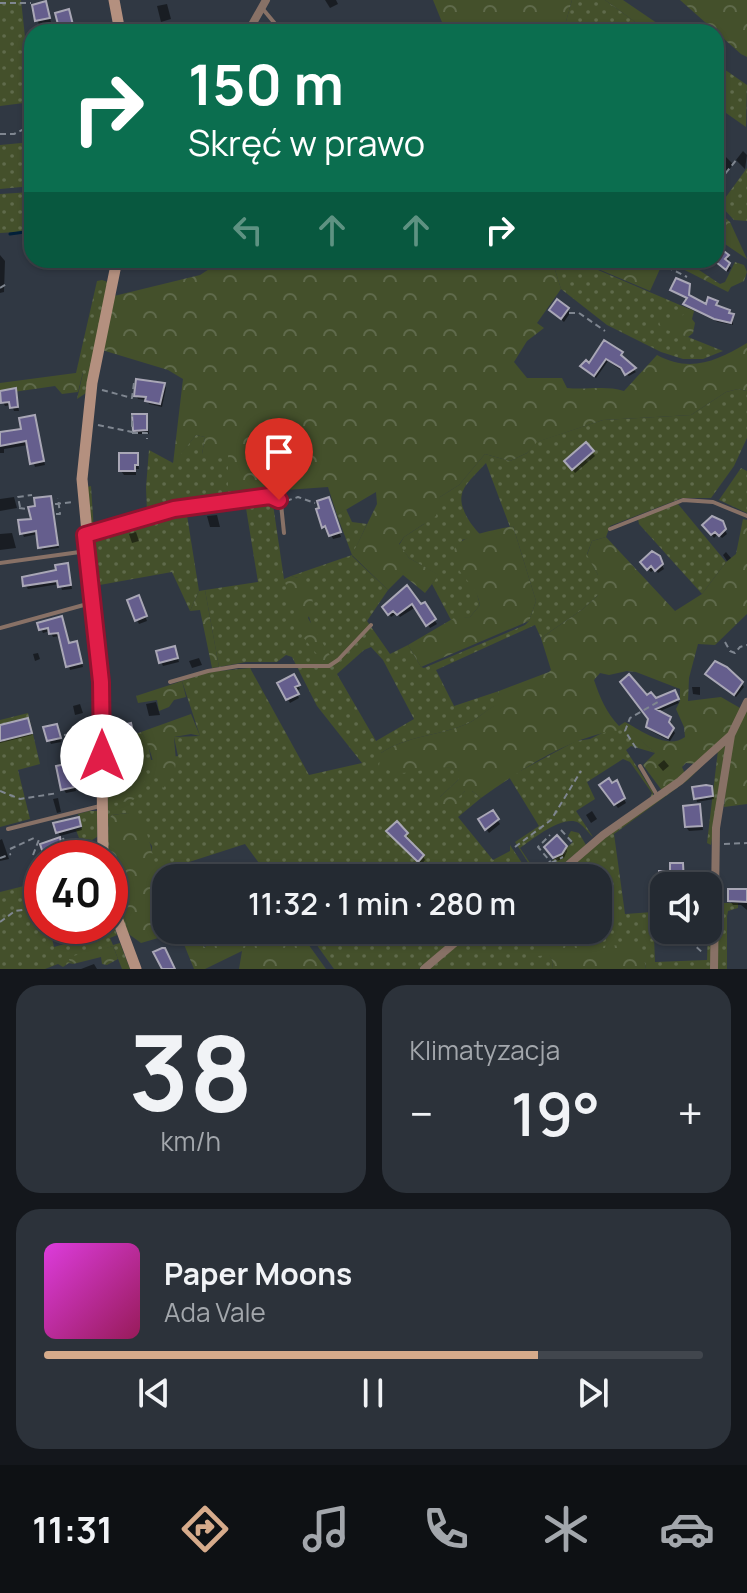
<!DOCTYPE html>
<html lang="pl">
<head>
<meta charset="utf-8">
<style>
	body { margin:0; font-family:Manrope,sans-serif; background:#2c323a; color:#f1f3f6; height:100vh; display:flex; flex-direction:column; font-size:30px; white-space:nowrap }
	* { box-sizing:border-box; margin:0 }
	p { font-size:26px; color:#a3a7ac }
	.icon { flex:none; width:44px; height:44px; fill:none; stroke:currentColor; stroke-width:2; stroke-linecap:round; stroke-linejoin:round }
	.map { position:relative; height:969px; overflow:hidden }
	.drawer { display:flex; flex-direction:column; gap:16px; padding:16px; background:#14171c; flex:1 }
	.drawer>* { flex:none }
	.banner { position:absolute; left:24px; top:24px; width:700px; height:244px; border-radius:24px; box-shadow:0 2px 6px #0004,0 0 0 2px #41464d; background:#0b6e4f; color:#fff; overflow:hidden }
	.fabs { position:absolute; left:650px; top:872px; display:grid; gap:16px }
	.fabs a { display:grid; place-items:center; width:72px; height:72px; border-radius:16px; background:#242a32; box-shadow:0 2px 6px #0004,0 0 0 2px #41464d; font-size:40px }
	.speed { position:absolute; left:24px; top:840px; display:flex; gap:16px; font-size:40px; font-weight:700; text-align:center }
	.speed>* { display:grid; place-content:center; width:104px; height:104px; border-radius:50%; background:#242a32; box-shadow:0 2px 6px #0004,0 0 0 2px #41464d; line-height:1 }
	.speed .limit { border:12px solid #d22; background:#fff; color:#111 }
	.pin { position:absolute; display:grid; place-items:center; width:68px; height:68px; color:#fff; margin:-82px -34px; border-radius:50% 50% 50% 0; rotate:-45deg; box-shadow:0 0 8px #0007 }
	.pin .icon { rotate:45deg }
	.me { position:absolute; width:88px; margin:-44px; rotate:0deg; stroke-linejoin:round; filter:drop-shadow(0 0 6px #0008) }
	.turn { display:flex; align-items:center; gap:28px; height:168px; padding:0 32px; font-size:36px }
	.turn .icon { width:104px; height:104px; stroke-width:2.5 }
	.turn b { display:block; font-size:56px; line-height:68px }
	.lanes { display:flex; align-items:center; height:76px; padding:0 32px; background:#0003; justify-content:center; gap:40px; direction:ltr }
	.lanes .off { opacity:.35 }
	.big { font-size:60px; font-weight:600; line-height:1.1 }
	.drawer .card { flex:1; display:flex; flex-direction:column; justify-content:center; gap:12px; min-width:0; padding:0 28px; border-radius:24px; background:#2c323a }
	.drawer .dial { align-items:center; gap:0 }
	.dial b { font-size:104px; line-height:1 }
	.song { display:flex; align-items:center; gap:24px }
	.cover { width:96px; height:96px; border-radius:12px; background:linear-gradient(135deg,hsl(300 70% 55%),hsl(330 70% 35%)) }
	.played { height:8px; border-radius:4px; background:linear-gradient(90deg,#d6ab8b 75%,#41464d 75%) }
	.keys { display:flex; justify-content:space-around; direction:ltr }
	.heat { display:flex; justify-content:space-between; align-items:center; font-size:44px; direction:ltr }
	.drawer .tiles { flex:1; display:grid; gap:16px; grid-template-columns:1fr 1fr }
	.card:last-child { grid-column:span 2 }
	.trip { position:absolute; left:152px; top:864px; width:460px; height:80px; border-radius:24px; background:#242a32; box-shadow:0 2px 6px #0004,0 0 0 2px #41464d; font-weight:600; line-height:80px; text-align:center }
	.tab-bar { display:flex; height:128px; justify-content:space-around; align-items:center; background:#0e1114; color:#a3a7ac }
	.tab-bar .icon { width:56px; height:56px }
	.tab-bar .selected { color:#d6ab8b }
	.tab-bar b { font-size:36px; color:#f1f3f6 }
	.map>svg:first-child { display:block }
	.grass { fill:url(#grass-dots); fill-rule:evenodd }
	.forest { fill:url(#forest-crowns); fill-rule:evenodd }
	.shadow { fill:#0007 }
	.lines { fill:none; stroke-linecap:round; stroke-linejoin:round }
	.stream { stroke:#022039; stroke-width:3 }
	.building { fill:#655e8d; stroke:#a9a7b6; stroke-width:2 }
	.path { stroke:#7f8690; stroke-width:2; stroke-dasharray:6 4; stroke-linecap:butt }
	.lane { stroke:#887166; stroke-width:4 }
	.street { stroke:#887166; stroke-width:8 }
	.secondary { stroke:#b4907f; stroke-width:11 }
	.route-casing { stroke:#92132f; stroke-width:20 }
	.route { stroke:#e11d48; stroke-width:14 }
</style>
</head>
<body>
<div class="map">
<svg width="747" height="969" viewBox="0 0 747 969">
	<defs>
		<pattern id="grass-dots" width="8" height="8" patternUnits="userSpaceOnUse" patternTransform="scale(2)"><rect width="8" height="8" fill="#44502b"/><path d="M2 2h.1M6 6h.1" fill="none" stroke="#5f6a4b" stroke-width="1.8" stroke-linecap="round"/></pattern>
		<pattern id="forest-crowns" width="20" height="18" patternUnits="userSpaceOnUse" patternTransform="scale(2)"><rect width="20" height="18" fill="#44502b"/><path d="M2 6a3 3 0 1 1 6 0M12 15a3 3 0 1 1 6 0" fill="none" stroke="#5f6a4b"/></pattern>
	</defs>
	<rect width="100%" height="100%" fill="#303843"/>
	<path class="grass" d="M0 0H21L32 102 0 106Z
		M572 0H605L649 32H563Z
		M724 69 747 85 746 127 716 106V81Z
		M32 142V186L0 189V145Z
		M747 168V221L734 220 720 205Z
		M32 192V231L0 233V194Z
		M552 260H585L584 264 694 311 683 335 723 351 703 359H683L661 352 607 325 561 289Z
		M102 280 108 282 86 393 77 399 83 373H76L97 281Z
		M738 389 747 391V438L734 466 711 498H682L610 526 606 537 592 541 587 554 598 575V595L583 609 541 638 535 625 436 670 454 706 499 691 497 705C485 710 476 721 464 725 436 736 407 736 381 753L398 773C418 769 440 762 460 771L459 779 440 797H458L465 791H472L481 798 458 817 493 860 510 851V845L532 878H270L245 844 158 872 152 858V846L128 813 112 815 108 820 111 870 130 935 126 932 110 881V858H107L108 773 124 771 116 781 136 789 140 758 135 752 133 735 141 732 148 743 151 760 178 756 174 737 200 736 182 681 209 672 250 668 309 775 362 763 317 706 292 657 286 655 277 662H246L219 667 205 590 258 582 245 502 186 509 199 591 190 611 172 572 94 586 90 542 94 534 91 530 87 487 91 486 94 531 147 513 146 487 149 450 173 463 196 435 205 437 202 454H229L228 494 271 491 284 579 312 627 298 578 291 576 352 555 337 515 346 509 352 522 367 524 352 556 388 590 367 621 390 654 408 645 421 667 424 668 525 625 529 621 536 601 513 526 510 527 486 463C479 471 464 484 462 494 458 507 472 527 481 535L462 540 480 605 470 617 451 620 432 584 438 575 409 558 399 545 404 537 424 524 440 497 459 485 485 454 510 461 527 453 536 442 603 420 691 415 726 392ZM371 647 383 660 414 719 376 741 337 674 364 650Z
		M741 468 747 471V513L719 500Z
		M678 504 726 562 702 594 639 524 638 519Z
		M28 713 40 764 18 770 30 819 0 827V720Z
		M608 730H630L655 753 631 746 626 750 653 792V796L606 830 650 798 652 793 630 762 623 759 587 782 595 799 576 811 593 837C589 834 585 827 579 823 564 814 534 838 520 848L540 878H538L515 842 539 826 509 777 576 741 590 739Z
		M726 743 711 845 707 843 718 750 688 780 614 834 625 914 653 912 655 962 707 960 709 895H712L711 969H646L645 963 597 946 594 930H598V878H557L584 854Z
		M89 811H97V837L92 840 79 838 76 830 82 828 78 814Z
		M571 831 579 833 586 845 546 878 556 869 552 861 573 842 568 836Z
		M32 884 38 904 42 903V926H49L54 947 107 932 106 926H110V914L117 935 110 938 113 945 120 943 130 969H122L113 946 69 960 73 964 69 963 63 967 58 964 45 969H0V892Z
		M719 903H738V908L728 911 727 916V969H716Z
		M306 930H467L419 969H334Z
		M475 930H564L556 934 549 954 553 962 552 969H427Z"/>
	<path class="forest" d="M433 0H572L563 32H446Z
		M605 0H623L670 32H649Z
		M680 0H747V57L741 54Z
		M716 209 730 222 747 259 716 238Z
		M223 260H552L561 289 537 323 544 328 527 341 514 362 527 378H562L567 388C588 390 605 385 624 391L657 355C690 373 717 361 747 343V391L738 389 726 392 691 415 603 420 537 442 527 453 510 461 485 454 459 485 440 497 436 516 404 537 399 544 409 558 439 575 425 593 403 575 388 590 352 555 377 504 376 492 337 515 328 487 228 494V454H202L205 437 196 435 173 464 183 379 168 370 102 350 114 296 200 275Z
		M585 260H664L650 291 584 263Z
		M665 260H699L696 268 720 284 725 282 735 262 744 265 747 272 744 281 731 287 728 292Z
		M690 309 694 311 692 319 695 323 693 333 688 337 661 328 658 318 678 319Z
		M83 372 78 392 62 394 55 386 0 394V383Z
		M743 519 747 520V614L715 645 698 644 689 678 688 701 721 697 747 712V804L724 807 727 775 726 735 695 764 686 763 682 767 685 774 663 792 643 765 655 753 629 730C581 729 520 770 481 798L472 791H465L458 798 456 807 443 808 440 797 459 779V771C438 761 420 774 398 773 392 773 385 768 379 766L381 753C407 736 436 736 464 725 476 721 485 710 496 705L499 691 549 672 551 670 541 638 583 609 598 595V575L587 555 592 541 606 537 675 611 702 594 726 562 736 554ZM627 671 636 672 680 689V701L676 709 684 727 685 737C667 750 642 731 625 722L619 726C606 712 600 698 594 680L600 673 609 675Z
		M513 526 536 601 529 621 421 667 408 645 454 618 470 617 480 605C476 585 467 583 457 567 438 536 493 531 513 526Z
		M291 576 298 578 312 591 313 608 308 618 332 659 324 663 303 637 284 579Z
		M205 590 219 667 212 668 200 610 190 611 199 591Z
		M182 681 186 697 174 700 169 707 159 711 157 700 138 703 136 696Z
		M191 714 200 736 191 734 174 737C175 759 181 770 163 788 153 769 152 748 141 732Z
		M135 752 148 775 144 782 137 786V796L132 801 112 803 110 800 116 781 135 756Z
		M128 813C152 824 149 851 158 871L180 864 200 878C187 878 177 874 164 874L160 880 166 900V930H194L192 938 205 947C230 922 264 930 298 930L326 969H239L242 951 205 969H194L179 932 141 943 130 935 111 870 108 820 112 815Z
		M564 930H594L598 946 631 945 645 963 646 969H552L553 962 549 955 538 956 537 950Z
		M113 946 118 959 107 965 102 964 101 957 73 964 69 960V957Z"/>
	<path class="shadow" d="M325 0H336L338 4 330 8Z
		M167 4 171 19 161 22 157 6Z
		M47 8 51 22 39 24 37 20Z
		M743 151 747 155 745 169 736 160Z
		M723 154 733 164 727 173 717 162Z
		M716 251 727 256 729 259 727 263 731 268 728 272 713 260H716Z
		M0 255 5 261 4 292 0 293Z
		M689 286 690 298 707 307 716 302 718 308 733 316V325L718 322 688 308 686 304 688 300 672 290Z
		M568 309 570 313 564 322 551 310Z
		M605 342 622 353V359L636 372 629 376 608 361 596 378 584 369 583 366 590 365Z
		M164 385 166 388 162 407 149 404 147 400 138 399 136 395Z
		M15 391 19 411H14L12 405 5 406 3 402Z
		M146 416 149 434H137L135 430Z
		M34 418 45 465 35 467 28 445 4 449V453H0V434L23 431Z
		M586 445 595 456 575 473 569 465Z
		M137 455 139 469H136V475H124L121 471Z
		M14 497 17 508 0 511V499Z
		M50 498 59 548 42 550 38 534 24 537 22 533Z
		M331 503 341 537 333 539 329 530 326 531 324 527Z
		M217 515 220 527H210L207 516Z
		M721 523 727 534 722 538 718 534 714 538 707 529Z
		M136 532 139 541 132 543 129 534Z
		M12 533 16 548 0 550V534Z
		M726 552 731 558 727 561 723 555Z
		M658 557 664 569 658 573 655 569 651 572 645 566Z
		M67 565 72 589 62 590 60 584 28 589 25 585 58 572Z
		M407 588 421 607 424 604 437 624 430 628 416 607 400 617 397 613 391 617 384 607Z
		M138 597 147 621 139 624 137 620Z
		M61 618 69 645 78 647 83 667 70 670 61 636 53 637 50 631 43 633 41 629Z
		M176 652 179 662 163 666 161 662Z
		M38 653 40 659 35 661 33 654Z
		M199 658 202 665 192 668 189 661Z
		M707 674 741 683 744 687 736 697Z
		M293 677 300 689 296 691 299 698 290 703 280 684Z
		M692 687H700V695L693 694Z
		M674 692 679 703 658 712 672 723V729L675 733 670 741 651 731 648 727 647 698 655 700Z
		M156 702 160 715 149 716 146 704Z
		M80 704 83 713 75 715 73 706Z
		M29 722 32 735 0 743V727Z
		M132 729 136 745 127 747 125 743Z
		M58 730 61 742 51 744 49 740Z
		M664 760 669 766 663 771 658 765Z
		M69 765 76 791 66 793 63 789Z
		M616 783 626 803 618 808 604 790Z
		M694 789 712 791 714 799 697 802Z
		M58 798 61 812 57 813 53 799Z
		M699 806 703 830 689 831 686 827Z
		M592 811 597 819 591 823 586 815Z
		M492 812 500 824 489 833 480 820Z
		M80 823 82 830 60 836 58 832Z
		M397 824 407 835 409 839 407 841 423 856 425 860 421 865 391 835Z
		M2 839 9 859 0 861V840Z
		M565 847 567 851 564 858 557 861 548 852Z
		M682 865 685 886 663 887 661 883Z
		M747 891V910L741 905H733L730 901Z
		M42 893V908L37 894Z
		M678 930H688L690 945H680Z
		M94 964 97 969H81Z"/>
	<g class="lines">
		<path class="stream" d="M10 234 32 231"/>
	</g>
	<path class="building" d="M46 1 50 18 35 21 32 5Z
		M69 9 74 29 60 32 55 13Z
		M716 245 729 255 725 259 730 263 726 270 716 262Z
		M676 278 690 284 689 295 706 304 708 297 718 301 716 305 730 310 729 313 734 314 731 323 714 319 683 304 687 298 670 290Z
		M557 299 569 308 561 319 549 310Z
		M604 340 623 352 621 355 636 368 625 375 621 368 606 359 594 376 580 366 586 360 589 363Z
		M136 379 165 383 160 404 145 401 146 397 134 396Z
		M16 388 18 407 10 408 9 402 1 403 0 391Z
		M132 414H147V430L133 431Z
		M35 415 44 461 30 464 26 441 0 446V432L21 429 19 418Z
		M586 442 594 451 572 470 564 461Z
		M119 453H138V465H135V471H119Z
		M51 496 58 545 38 548 36 531 20 534 18 520 31 519 28 507 35 506 34 498Z
		M329 497 341 532 329 536 325 526 322 528 316 509 319 508 317 501Z
		M712 516 723 521 726 529 719 536 715 532 711 535 702 525Z
		M652 551 660 556 663 564 655 571 651 566 647 570 640 562Z
		M68 563 71 585 58 587 57 581 23 586 22 577 56 570 55 565Z
		M407 585 421 604 425 602 436 619 426 626 412 604 397 615 393 611 388 615 382 607Z
		M139 595 147 616 135 621 127 600Z
		M62 616 69 643 77 641 82 663 66 667 58 633 49 634 48 628 39 630 37 623Z
		M175 646 178 658 159 663 156 651Z
		M715 661 727 667 743 682 734 695 705 674Z
		M294 674 300 685 295 687 299 694 286 700 277 683Z
		M629 674 647 695 651 692 656 698 675 690 679 699 656 709 671 717 669 722 674 728 668 738 646 727 648 719 620 682Z
		M28 718 32 733 0 741V725Z
		M131 723 135 741 123 744 118 726Z
		M57 724 61 738 47 741 43 727Z
		M70 763 75 787 61 790 56 766Z
		M609 778 612 783 617 780 625 798 614 805 599 785Z
		M706 785 712 786 713 796 694 799 692 787Z
		M700 804 702 826 685 827 683 806Z
		M493 810 499 819 485 830 478 819Z
		M79 817 81 826 56 833 53 823Z
		M397 821 408 833 405 836 424 855 418 862 386 831Z
		M557 835 567 846 562 854 553 858 544 847Z
		M60 837 63 856 50 858 48 852 43 853 40 844Z
		M670 863H683L684 884H659V871H670Z
		M728 889H747V902L728 901Z
		M162 948H165L175 969H162L153 952Z"/>
	<g class="lines">
		<path class="path" d="M0 3H31
			M53 25 55 32
			M0 134H14L32 125
			M716 176 725 174 737 159
			M667 267 687 277
			M0 288 8 283
			M569 313H579L605 331
			M102 390 132 398 134 383
			M98 425 132 432V415
			M132 433H147V439
			M286 501 298 497 315 503
			M55 504 74 502
			M20 507 18 497 32 495
			M19 508 27 509
			M56 514H60L58 498
			M725 642 730 651 735 653 740 647 747 645
			M64 735 91 733
			M636 748 625 731 630 718 658 702
			M82 789 80 775 91 779
			M0 791 20 799 58 793
			M561 830 572 842
			M63 838 68 852 91 847
			M724 844 747 843
			M515 847 551 820 581 771
			M10 849 34 838
			M33 855 40 837
			M0 858 11 854
			M62 858 67 853
			M551 863 563 857
			M547 866 550 861 538 847 550 835
			M0 922 15 911 42 907
			M696 930 692 943 704 954"/>
		<path class="lane" d="M262 8 282 32
			M610 529 683 500 713 502 747 516
			M88 535 156 513 270 496 277 498 281 504 284 533
			M0 563 87 551
			M0 628 91 603
			M170 682 208 671 238 666H329L338 660 371 625
			M640 766 657 795
			M8 829 100 806"/>
		<path class="street" d="M248 32 266 0
			M553 878 603 835 680 781 731 735
			M424 969 470 930
			M714 969 716 828 731 735 747 702"/>
		<path class="secondary" d="M114 0 120 32
			M103 858 101 682 82 479 92 383 117 260
			M110 899 136 969"/>
	</g>
	<g class="lines">
		<defs>
			<path id="route" d="M102 756 101 682 85 535 174 509 270 496 279 500"/>
		</defs>
		<use href="#route" class="route-casing"/>
		<use href="#route" class="route"/>
	</g>
</svg>
<div class="fabs">
<a><svg class="icon" aria-label="sound" viewBox="0 0 24 24"><path d="M4 9h4l5-4v14l-5-4H4zM17 9q2 3 0 6"/></svg></a>
</div>
<div class="speed"><div class="limit">40</div></div>
<div class="pin" style="left:279px;top:500px;background:#d93025"><svg class="icon" aria-label="arrive" viewBox="0 0 24 24"><path d="M6 21V4h12l-3 4 3 4H6"/></svg></div>
<svg class="me" style="left:102px;top:756px" viewBox="-20 -20 40 40"><circle r="19" fill="#fff"/><path d="M0-13L10 11 0 6-10 11z" fill="#e11d48"/></svg>
<div class="trip">11:32 · 1 min · 280 m</div>
<div class="banner">
<div class="turn"><svg class="icon" aria-label="right" viewBox="0 0 24 24"><path d="M7 20v-9h11M14 6l5 5-5 5"/></svg><div><b>150 m</b>Skręć w prawo</div></div>
<div class="lanes"><svg class="icon off" aria-label="left" viewBox="0 0 24 24"><path d="M17 20v-9H6M10 6l-5 5 5 5"/></svg><svg class="icon off" aria-label="ahead" viewBox="0 0 24 24"><path d="M12 20V5M6 11l6-6 6 6"/></svg><svg class="icon off" aria-label="ahead" viewBox="0 0 24 24"><path d="M12 20V5M6 11l6-6 6 6"/></svg><svg class="icon" aria-label="right" viewBox="0 0 24 24"><path d="M7 20v-9h11M14 6l5 5-5 5"/></svg></div>
</div>
</div>
<section class="drawer">
<div class="tiles">
<div class="card dial"><b>38</b><p>km/h</p></div>
<div class="card"><p>Klimatyzacja</p>
<div class="heat"><a>−</a><b class="big">19°</b><a>+</a></div>
</div>
<div class="card">
<div class="song"><i class="cover"></i><div><b>Paper Moons</b><p>Ada Vale</p></div></div>
<div class="played"></div>
<div class="keys"><svg class="icon" aria-label="previous" viewBox="0 0 24 24"><path d="M18 5L8 12l10 7zM5 5v14"/></svg><svg class="icon" aria-label="pause" viewBox="0 0 24 24"><path d="M8 5v14M16 5v14"/></svg><svg class="icon" aria-label="next" viewBox="0 0 24 24"><path d="M6 5l10 7-10 7zM19 5v14"/></svg></div>
</div>
</div>
</section>
<nav class="tab-bar">
<b>11:31</b>
<svg class="icon selected" aria-label="directions" viewBox="0 0 24 24"><path d="M12 3l9 9-9 9-9-9zM9 14v-3h6M13 9l2 2-2 2"/></svg>
<svg class="icon" aria-label="music" viewBox="0 0 24 24"><path d="M9 18V5l10-2v13"/><circle cx="6" cy="18" r="3"/><circle cx="16" cy="16" r="3"/></svg>
<svg class="icon" aria-label="phone" viewBox="0 0 24 24"><path d="M5 4h4l2 5-3 2q2 4 5 5l2-3 5 2v4C11 20 4 13 5 4z"/></svg>
<svg class="icon" aria-label="climate" viewBox="0 0 24 24"><path d="M12 3v18M4 7l16 10M4 17L20 7"/></svg>
<svg class="icon" aria-label="car" viewBox="0 0 24 24"><path d="M5 17H2v-5l4-1 3-4h7l3 4 3 1v5h-3M9 17h6M6 11h13"/><circle cx="7" cy="17" r="2"/><circle cx="17" cy="17" r="2"/></svg>
</nav>
</body>
</html>
